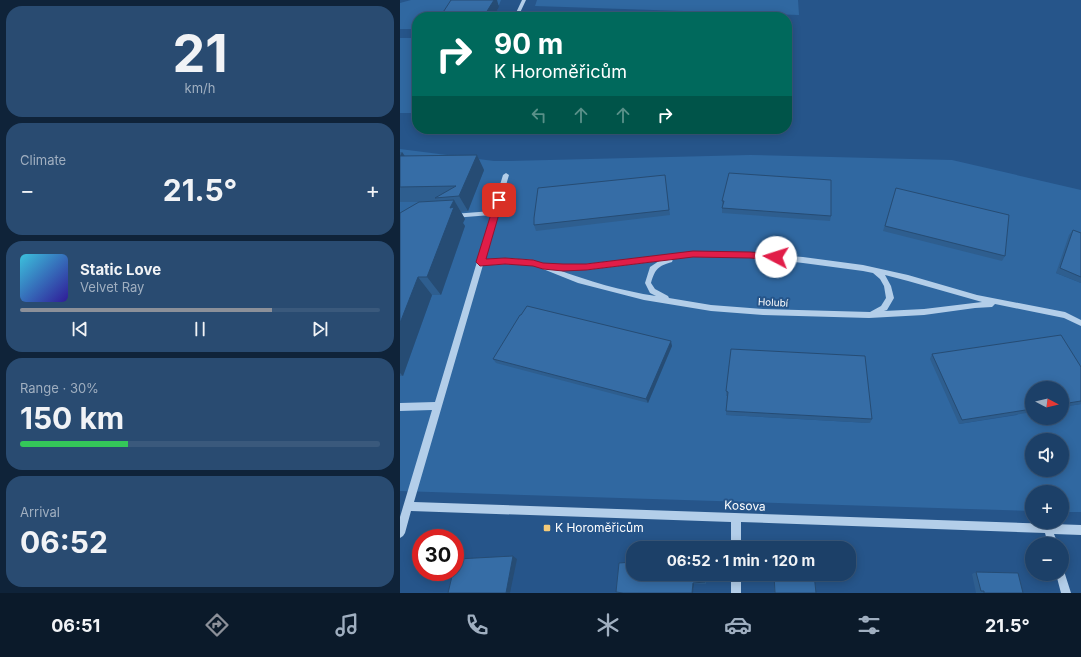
<!DOCTYPE html>
<html lang="en">
<head>
<meta charset="utf-8">
<style>
	body { margin:0; font-family:Inter,sans-serif; background:#294b71; color:#f1f3f6; height:100vh; display:flex; flex-direction:column; font-size:15px; white-space:nowrap }
	* { box-sizing:border-box; margin:0 }
	p { font-size:13px; color:#a0afc0 }
	.icon { flex:none; width:22px; height:22px; fill:none; stroke:currentColor; stroke-width:2; stroke-linecap:round; stroke-linejoin:round }
	.map { position:relative; flex:1; overflow:hidden }
	.panel { display:flex; flex-direction:column; gap:6px; padding:6px; background:#0f2339; width:400px }
	.panel>* { flex:none }
	.banner { position:absolute; left:12px; top:12px; width:380px; height:122px; border-radius:16px; box-shadow:0 2px 10px #0003,0 0 0 1px #3a597c; background:#00695c; color:#fff; overflow:hidden }
	.needle { width:26px; rotate:97deg }
	.controls { position:absolute; left:625px; top:381px; display:grid; gap:8px }
	.controls a { display:grid; place-items:center; width:44px; height:44px; border-radius:50%; background:#1c4068; box-shadow:0 2px 10px #0003,0 0 0 1px #3a597c; font-size:20px }
	.speed { position:absolute; left:12px; top:529px; display:flex; gap:8px; font-size:20px; font-weight:700; text-align:center }
	.speed>* { display:grid; place-content:center; width:52px; height:52px; border-radius:50%; background:#1c4068; box-shadow:0 2px 10px #0003,0 0 0 1px #3a597c; line-height:1 }
	.speed .limit { border:6px solid #d22; background:#fff; color:#111 }
	.pin { position:absolute; display:grid; place-items:center; width:34px; height:34px; color:#fff; margin:-17px; border-radius:8px; box-shadow:0 2px 6px #0006 }
	.me { position:absolute; width:44px; margin:-22px; rotate:275deg; stroke-linejoin:round; filter:drop-shadow(0 0 3px #0008) }
	.turn { display:flex; align-items:center; gap:14px; height:84px; padding:0 16px; font-size:18px }
	.turn .icon { width:52px; height:52px; stroke-width:2.5 }
	.turn b { display:block; font-size:28px; line-height:34px }
	.lanes { display:flex; align-items:center; height:38px; padding:0 16px; background:#0003; justify-content:center; gap:20px; direction:ltr }
	.lanes .off { opacity:.35 }
	.big { font-size:30px; font-weight:700; line-height:1.1 }
	.panel .tile { flex:1; display:flex; flex-direction:column; justify-content:center; gap:6px; min-width:0; padding:0 14px; border-radius:16px; background:#294b71 }
	.panel .dial { align-items:center; gap:0 }
	.dial b { font-size:52px; line-height:1 }
	.song { display:flex; align-items:center; gap:12px }
	.cover { width:48px; height:48px; border-radius:6px; background:linear-gradient(135deg,hsl(190 70% 55%),hsl(250 70% 35%)) }
	.played { height:4px; border-radius:2px; background:linear-gradient(90deg,#8c9099 70%,#3a597c 70%) }
	.keys { display:flex; justify-content:space-around; direction:ltr }
	.heat { display:flex; justify-content:space-between; align-items:center; font-size:22px; direction:ltr }
	.charge { height:6px; border-radius:3px; background:linear-gradient(90deg,#34c759 30%,#3a597c 0) }
	.trip { position:absolute; left:226px; top:541px; width:230px; height:40px; border-radius:16px; background:#1c4068; box-shadow:0 2px 10px #0003,0 0 0 1px #3a597c; font-weight:700; line-height:40px; text-align:center }
	.menu { display:flex; height:64px; justify-content:space-around; align-items:center; background:#0b1a2a; color:#a0afc0 }
	.menu .icon { width:28px; height:28px }
	.menu .current { color:#8c9099 }
	.menu b { font-size:18px; color:#f1f3f6 }
	main { display:flex; flex:1; min-height:0 }
	.map>svg:first-child { display:block }
	.green { fill:#3068a1; fill-rule:evenodd }
	.lines { fill:none; stroke-linecap:round; stroke-linejoin:round }
	.minor { fill:#b3cee9; fill-rule:evenodd }
	.wall { fill:#2e5e8f }
	.shaded-wall { fill:#264c74 }
	.building { fill:#366da6; stroke:#264c74 }
	.route { fill:#e11d48; stroke:#92132f }
	.poi-dot { fill:#f3ca78; stroke:#26558a; stroke-width:1.5 }
	.labels { text-anchor:middle; stroke-width:4; stroke-linejoin:round; paint-order:stroke }
	.street-label { font-size:10px; fill:#fff; stroke:#26558a }
	.near-street-label { font-size:12px; fill:#fff; stroke:#26558a }
	.near-poi-label { font-size:12px; fill:#fff; stroke:#26558a; text-anchor:start }
</style>
</head>
<body>
<main>
<section class="panel">
<div class="tile dial"><b>21</b><p>km/h</p></div>
<div class="tile"><p>Climate</p>
<div class="heat"><a>−</a><b class="big">21.5°</b><a>+</a></div>
</div>
<div class="tile">
<div class="song"><i class="cover"></i><div><b>Static Love</b><p>Velvet Ray</p></div></div>
<div class="played"></div>
<div class="keys"><svg class="icon" aria-label="previous" viewBox="0 0 24 24"><path d="M18 5L8 12l10 7zM5 5v14"/></svg><svg class="icon" aria-label="pause" viewBox="0 0 24 24"><path d="M8 5v14M16 5v14"/></svg><svg class="icon" aria-label="next" viewBox="0 0 24 24"><path d="M6 5l10 7-10 7zM19 5v14"/></svg></div>
</div>
<div class="tile"><p>Range · 30%</p><b class="big">150 km</b><div class="charge"></div></div>
<div class="tile"><p>Arrival</p><b class="big">06:52</b></div>
</section>
<div class="map">
<svg width="681" height="593" viewBox="0 0 681 593">
	<rect width="100%" height="100%" fill="#26558a"/>
	<path class="green" d="M11 0H101L99 5H49L40 17H17V29H0V3Z
		M137 0H398L399 15 135 6Z
		M0 38H17V113H0Z
		M0 149 94 161H109L350 155 552 160 681 190V239L656 273 681 283V379L656 340 559 424 617 415 632 400V418H662V407L681 404V512H662V492H632V511L0 491V376L16 320 25 313 32 295 0 261V202L66 201 73 197 84 170 0 167ZM329 365H330L470 423 327 415 328 396 326 395ZM632 440H662V470H632Z"/>
	<g class="lines">
		<path class="minor" d="M122 0H126L118 17H114Z
			M106 173 109 175 84 260 105 258 133 260 142 264H186L293 252 350 253 403 257 463 265 508 275 577 295 665 312 681 320V326L664 318 595 304 592 307 575 308 524 315 469 318 363 315 311 311 244 300 178 283 133 265 105 264 83 265 14 502 681 525V535L654 534 658 544H648L645 533 341 522V548H331V522L11 511 5 533 3 536 0 538V517L32 410 0 411V403L35 402 91 215 53 218 50 216 53 214 92 211 103 175ZM293 256 350 257 403 263 463 271 473 273 480 279 484 286 486 298 481 306 470 312 363 309 311 305 269 298 268 296 255 289 251 283C255 269 258 266 272 262L273 259ZM259 261 250 267 245 283 250 293 256 296C222 291 188 281 156 269L186 270ZM485 275 508 281 582 302 524 309 484 311 487 310 494 298 491 286Z
			M662 570 664 571 671 593H661L656 574H662Z
			M331 574H341V593H331Z"/>
	</g>
	<path class="wall" d="M99 7 93 17H40Z
		M0 152H2L5 156 77 155 84 170 68 211 61 212 65 219 63 223 65 226 41 295H32L3 376H0V213L25 202H0Z
		M265 175 270 215 136 231 134 225Z
		M496 188 605 256 602 261 483 231Z
		M322 201 431 216 430 221 322 213Z
		M673 230 681 233V283L656 273 669 235Z
		M272 346 248 403 96 363 93 359Z
		M532 354 681 367V404L662 407V388H632V412L559 424 530 359Z
		M326 391 472 419 470 423 326 415 327 396H326Z
		M576 572 623 593H576L572 574Z
		M306 574V584H294L293 593H217L216 592Z
		M374 574H414L416 593H374Z"/>
	<path class="shaded-wall" d="M94 0H97L99 7 93 17H84V16Z
		M2 152 12 167 0 156Z
		M77 155 84 170 68 211 59 196Z
		M54 200 65 219 63 223 65 226 41 295 27 277 50 208Z
		M18 277 32 295 3 376 0 373V323Z
		M271 341 272 346 248 403 246 399Z
		M113 556 117 559 110 593H106Z
		M293 583 294 584 293 593H292Z"/>
	<path class="building" d="M51 0H94L84 16 40 17Z
		M77 155 59 196 35 198 56 186 0 187V156Z
		M329 173 431 180V216L322 208 324 201H322Z
		M265 175 269 210 134 225V218L138 188Z
		M496 188 609 215 605 256 485 226Z
		M54 200 50 208 54 207 27 277H18L0 323V213L19 202Z
		M673 230 681 233V277L660 268Z
		M127 306 271 341 246 399 93 359 120 315H121Z
		M661 335 681 367V401L662 404V388H632V409L562 420 532 354Z
		M331 349 465 356 472 419 326 411 328 392 326 391Z
		M113 556 106 593H48L53 572H55V565L57 559Z
		M233 562V574H305V582L293 583 292 593H223L216 592 219 563Z
		M576 572 618 573 623 593H584V591H581Z
		M374 574H414L416 593H375Z"/>
	<path class="route" d="M96 198H102L103 200 86 259 105 258 133 260 143 263 163 264H186L293 251 350 252 376 254 381 257 376 260 350 258 293 257 186 270 163 271 143 269 133 266 105 264 80 266 76 262Z"/>
	<rect class="poi-dot" x="143" y="524" width="8" height="8" rx="2"/>
	<g class="labels">
		<g class="street-label">
			<text transform="translate(373 302) rotate(3)" y="4">Holubí</text>
		</g>
		<g class="near-street-label">
			<text transform="translate(345 506) rotate(2)" y="4">Kosova</text>
		</g>
		<g class="near-poi-label">
			<text x="155" y="532">K Horoměřicům</text>
		</g>
	</g>
</svg>
<div class="controls">
<a><svg class="needle" viewBox="-14 -14 28 28"><path d="M0-13l5 13h-10z" fill="#e53935"/><path d="M0 13l5-13h-10z" fill="#a0afc0"/></svg></a>
<a><svg class="icon" aria-label="sound" viewBox="0 0 24 24"><path d="M4 9h4l5-4v14l-5-4H4zM17 9q2 3 0 6"/></svg></a>
<a>+</a>
<a>−</a>
</div>
<div class="speed"><div class="limit">30</div></div>
<div class="pin" style="left:99px;top:200px;background:#d93025"><svg class="icon" aria-label="arrive" viewBox="0 0 24 24"><path d="M6 21V4h12l-3 4 3 4H6"/></svg></div>
<svg class="me" style="left:376px;top:257px" viewBox="-20 -20 40 40"><circle r="19" fill="#fff"/><path d="M0-13L10 11 0 6-10 11z" fill="#e11d48"/></svg>
<div class="trip">06:52 · 1 min · 120 m</div>
<div class="banner">
<div class="turn"><svg class="icon" aria-label="right" viewBox="0 0 24 24"><path d="M7 20v-9h11M14 6l5 5-5 5"/></svg><div><b>90 m</b>K Horoměřicům</div></div>
<div class="lanes"><svg class="icon off" aria-label="left" viewBox="0 0 24 24"><path d="M17 20v-9H6M10 6l-5 5 5 5"/></svg><svg class="icon off" aria-label="ahead" viewBox="0 0 24 24"><path d="M12 20V5M6 11l6-6 6 6"/></svg><svg class="icon off" aria-label="ahead" viewBox="0 0 24 24"><path d="M12 20V5M6 11l6-6 6 6"/></svg><svg class="icon" aria-label="right" viewBox="0 0 24 24"><path d="M7 20v-9h11M14 6l5 5-5 5"/></svg></div>
</div>
</div>
</main>
<nav class="menu">
<b>06:51</b>
<svg class="icon current" aria-label="directions" viewBox="0 0 24 24"><path d="M12 3l9 9-9 9-9-9zM9 14v-3h6M13 9l2 2-2 2"/></svg>
<svg class="icon" aria-label="music" viewBox="0 0 24 24"><path d="M9 18V5l10-2v13"/><circle cx="6" cy="18" r="3"/><circle cx="16" cy="16" r="3"/></svg>
<svg class="icon" aria-label="phone" viewBox="0 0 24 24"><path d="M5 4h4l2 5-3 2q2 4 5 5l2-3 5 2v4C11 20 4 13 5 4z"/></svg>
<svg class="icon" aria-label="climate" viewBox="0 0 24 24"><path d="M12 3v18M4 7l16 10M4 17L20 7"/></svg>
<svg class="icon" aria-label="car" viewBox="0 0 24 24"><path d="M5 17H2v-5l4-1 3-4h7l3 4 3 1v5h-3M9 17h6M6 11h13"/><circle cx="7" cy="17" r="2"/><circle cx="17" cy="17" r="2"/></svg>
<svg class="icon" aria-label="filters" viewBox="0 0 24 24"><path d="M4 7h16M4 17h16"/><circle cx="9" cy="7" r="2"/><circle cx="15" cy="17" r="2"/></svg>
<b>21.5°</b>
</nav>
</body>
</html>
